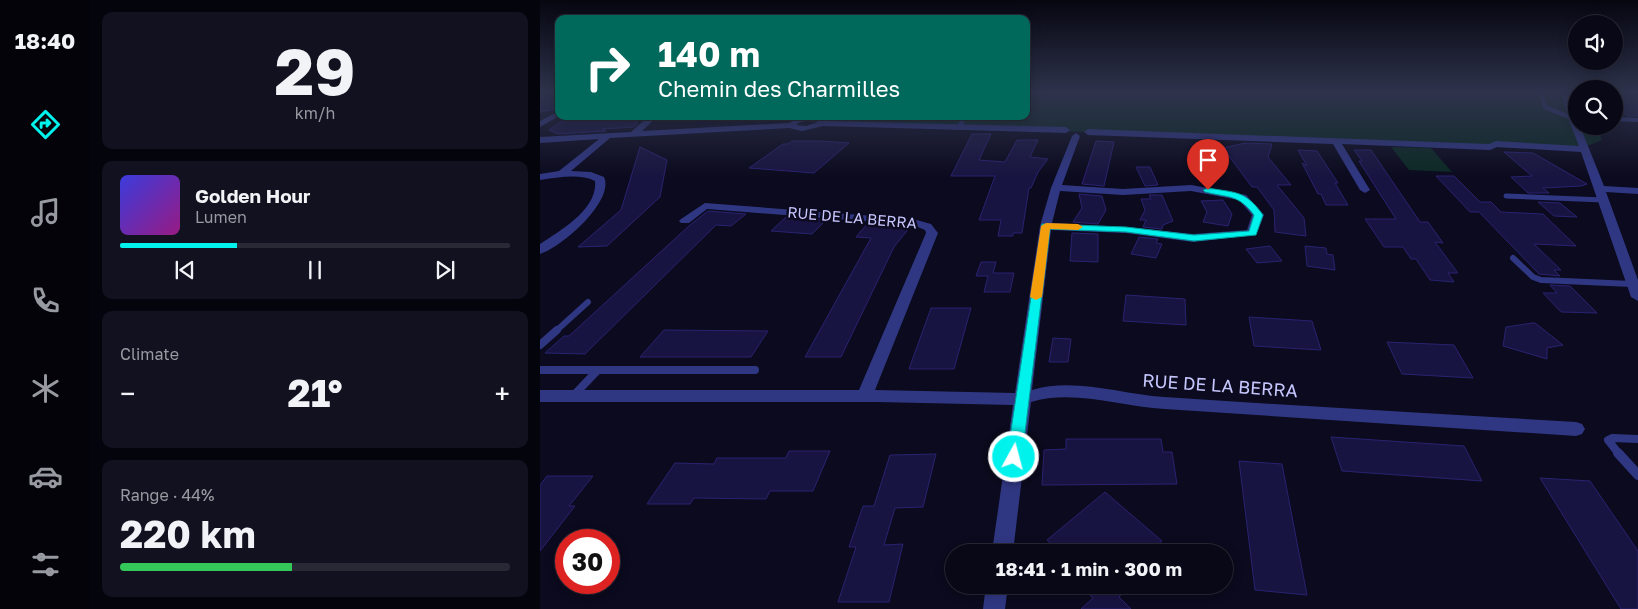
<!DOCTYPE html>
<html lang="en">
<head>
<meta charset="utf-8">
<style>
	body { margin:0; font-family:"Golos Text",sans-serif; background:#11111f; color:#f1f3f6; height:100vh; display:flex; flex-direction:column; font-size:19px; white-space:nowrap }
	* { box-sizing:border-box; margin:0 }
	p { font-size:16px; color:#989aa1 }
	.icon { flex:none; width:28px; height:28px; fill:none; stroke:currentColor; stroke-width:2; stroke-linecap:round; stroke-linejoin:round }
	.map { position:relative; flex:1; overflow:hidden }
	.panel { display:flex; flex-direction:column; gap:12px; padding:12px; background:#04040c; width:450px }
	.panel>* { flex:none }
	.banner { position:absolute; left:15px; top:15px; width:475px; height:105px; border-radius:10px; box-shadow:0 2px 12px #0003,0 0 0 1px #292935; background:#00695c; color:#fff; overflow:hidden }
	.buttons { position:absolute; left:1028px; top:15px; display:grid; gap:10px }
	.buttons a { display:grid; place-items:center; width:55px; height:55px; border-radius:50%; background:#080816; box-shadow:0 2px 12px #0003,0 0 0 1px #292935; font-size:25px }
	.speed { position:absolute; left:15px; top:529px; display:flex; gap:10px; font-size:25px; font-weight:700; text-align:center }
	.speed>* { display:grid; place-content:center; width:65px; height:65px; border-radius:50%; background:#080816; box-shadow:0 2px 12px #0003,0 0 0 1px #292935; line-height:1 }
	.speed .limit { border:8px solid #d22; background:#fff; color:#111 }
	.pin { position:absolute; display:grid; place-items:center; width:42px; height:42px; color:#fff; margin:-51px -21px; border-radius:50% 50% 50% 0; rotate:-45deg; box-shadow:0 0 5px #0007 }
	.pin .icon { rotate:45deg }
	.me { position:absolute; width:55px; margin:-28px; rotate:7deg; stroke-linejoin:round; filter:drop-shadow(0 0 4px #0008) }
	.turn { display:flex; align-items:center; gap:18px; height:105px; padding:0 20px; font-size:22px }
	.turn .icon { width:65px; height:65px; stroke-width:2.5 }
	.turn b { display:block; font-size:35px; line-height:42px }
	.big { font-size:38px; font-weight:700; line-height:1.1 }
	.panel .card { flex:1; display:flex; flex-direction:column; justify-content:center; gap:8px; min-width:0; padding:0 18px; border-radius:10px; background:#11111f }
	.panel .dial { align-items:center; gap:0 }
	.dial b { font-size:65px; line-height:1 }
	.song { display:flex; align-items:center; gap:15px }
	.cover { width:60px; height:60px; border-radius:8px; background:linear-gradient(135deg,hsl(240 70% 55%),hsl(310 70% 35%)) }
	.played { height:5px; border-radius:2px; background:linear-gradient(90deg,#00f2ed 30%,#292935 30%) }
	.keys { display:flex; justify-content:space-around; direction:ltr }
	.heat { display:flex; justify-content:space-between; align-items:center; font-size:28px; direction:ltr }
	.charge { height:8px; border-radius:4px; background:linear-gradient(90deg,#34c759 44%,#292935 0) }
	.trip { position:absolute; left:405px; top:544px; width:288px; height:50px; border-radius:25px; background:#080816; box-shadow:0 2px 12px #0003,0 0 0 1px #292935; font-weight:700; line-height:50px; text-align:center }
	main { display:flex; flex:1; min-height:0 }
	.dock { display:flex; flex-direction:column; width:90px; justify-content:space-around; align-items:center; background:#030309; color:#989aa1 }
	.dock .icon { width:35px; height:35px }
	.dock .active { color:#00f2ed }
	.dock b { font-size:22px; color:#f1f3f6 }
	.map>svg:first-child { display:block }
	.green { fill:#0c2924 }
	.building { fill:#181441; stroke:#292370 }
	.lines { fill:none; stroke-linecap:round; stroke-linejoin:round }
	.lane-far4 { stroke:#303782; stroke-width:4.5 }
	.lane-far3 { stroke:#303782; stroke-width:5 }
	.lane-far2 { stroke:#303782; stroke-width:6 }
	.lane-far1 { stroke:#303782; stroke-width:8 }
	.lane { stroke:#303782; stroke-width:10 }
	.street { fill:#303782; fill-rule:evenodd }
	.route { fill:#00f2ed; stroke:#009d9a }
	.slow { fill:#f59e0b }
	.labels { text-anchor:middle; stroke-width:5; stroke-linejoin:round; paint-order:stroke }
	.street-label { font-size:15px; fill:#c7c7ff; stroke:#0b0a1e }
	.near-street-label { font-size:18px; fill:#c7c7ff; stroke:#0b0a1e }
</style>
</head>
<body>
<main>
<nav class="dock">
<b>18:40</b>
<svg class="icon active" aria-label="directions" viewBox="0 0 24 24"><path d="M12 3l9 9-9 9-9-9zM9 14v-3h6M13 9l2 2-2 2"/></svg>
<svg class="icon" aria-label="music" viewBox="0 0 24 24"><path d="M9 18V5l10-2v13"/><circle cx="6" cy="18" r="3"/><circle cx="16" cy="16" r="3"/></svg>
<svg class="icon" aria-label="phone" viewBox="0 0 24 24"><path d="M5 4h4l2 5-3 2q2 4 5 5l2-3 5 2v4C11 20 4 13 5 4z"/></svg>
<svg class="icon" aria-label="climate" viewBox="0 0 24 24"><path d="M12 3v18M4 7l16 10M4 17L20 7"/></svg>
<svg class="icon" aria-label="car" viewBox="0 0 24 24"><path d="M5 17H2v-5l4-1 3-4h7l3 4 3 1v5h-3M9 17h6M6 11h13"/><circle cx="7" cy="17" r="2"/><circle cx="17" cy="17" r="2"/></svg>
<svg class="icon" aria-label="filters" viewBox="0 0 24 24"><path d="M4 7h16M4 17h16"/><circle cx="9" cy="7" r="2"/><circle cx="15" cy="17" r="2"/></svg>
</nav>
<section class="panel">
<div class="card dial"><b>29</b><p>km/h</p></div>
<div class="card">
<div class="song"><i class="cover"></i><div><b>Golden Hour</b><p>Lumen</p></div></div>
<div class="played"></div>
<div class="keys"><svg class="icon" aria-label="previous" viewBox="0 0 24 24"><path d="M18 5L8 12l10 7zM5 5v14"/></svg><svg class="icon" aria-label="pause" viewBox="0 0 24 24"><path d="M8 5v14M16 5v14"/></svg><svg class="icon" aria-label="next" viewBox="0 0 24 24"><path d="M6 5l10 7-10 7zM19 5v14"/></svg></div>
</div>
<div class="card"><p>Climate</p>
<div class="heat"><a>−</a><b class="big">21°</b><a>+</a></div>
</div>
<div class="card"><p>Range · 44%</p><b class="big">220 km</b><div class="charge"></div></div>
</section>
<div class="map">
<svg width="1098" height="609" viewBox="0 0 1098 609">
	<rect width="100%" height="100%" fill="#0b0a1e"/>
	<path class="green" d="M486 92H1036V126H1056L1062 140 1037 150 269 122 273 116H486Z
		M851 147 891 148 912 172 869 170Z"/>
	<path class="building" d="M19 92V109L0 112V93Z
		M1074 92H1098V116H1088L1074 106Z
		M29 116H96L97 124 94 127 62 129 66 131 18 134 9 130Z
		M432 134H451L439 160 465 162 477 140H498L490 157 508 159 498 172 491 188H489L482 233H473V236H458L461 220H439L455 176H411Z
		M252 141H280L309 143 274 173 209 168 243 144H248Z
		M556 141 574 142 564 186 542 184Z
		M705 143 732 144 728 157 751 185H737L764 218 766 236 735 232 734 210 717 187H712L683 148Z
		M100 147 127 160 120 197 67 246 38 247 81 210Z
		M758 150 777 151 798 183H795L808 205H786L781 194H778L762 163 767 166Z
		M814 150H831L880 222H888L903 243 895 242 918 273H908L914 282 890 280 876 259H871L863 247H844L825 219H856L819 161H822Z
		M964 152 993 153 1047 184 1041 186 1003 188 1009 193H988L971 177 992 176Z
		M596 167H610L618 185 605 186Z
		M896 176H914L940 202H951L961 212 1003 214 1036 246 994 244 1021 270H1014L1020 276 999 274 939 212H930Z
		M539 194 562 196 566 210 558 224 533 222 542 208Z
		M609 195H622L633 221 623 225 622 229 603 227 606 220H600L605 210 601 199H611Z
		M683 200 692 214 688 226 663 222 667 212 661 201Z
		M998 202 1020 203 1037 217 1014 216Z
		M168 211 206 214 191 226 176 225 45 354 5 353 24 336H29L150 225Z
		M246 217 286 220 272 234 231 231Z
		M328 223 370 227 354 247 301 357H265L331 238 316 237Z
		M532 233 558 234V262L530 261Z
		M599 237 618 239 616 243 622 244 616 258 591 254Z
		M730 246 742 261 717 263 706 249Z
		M765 246 786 248 787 254 793 255 795 270 767 266Z
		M441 262H456L453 273H474L470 292H444L448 276H436Z
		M1010 285 1030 286 1057 313 1021 312 1003 293H1017Z
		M586 295 645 299 646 325 583 321Z
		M391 308H431L414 369H369Z
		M709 317 772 321 781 350 714 346Z
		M992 323H995L1023 345 1007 348V359L963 346 966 327Z
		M124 330 228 331 211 357H100Z
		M513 338 531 339 528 362H509Z
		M847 342 914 345 933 378 862 374Z
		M791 437 924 446 942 481 802 471Z
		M526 439H621L623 452H632L637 484 502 485 504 450 526 449Z
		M249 451H290L273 491H230L226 499 154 498 150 504H107L135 463 174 464 177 458H246Z
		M396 454 383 507 355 508 344 545 363 544 349 602H298L316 547H309L323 506H334L350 455Z
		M699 461 742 464 767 595 715 590Z
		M7 476H53L29 506H35L0 551V485Z
		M1000 478 1050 481 1098 551V609H1081Z
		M565 492 622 541 610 552H520L507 540Z
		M540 585H590L579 597 591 609H541L553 598Z"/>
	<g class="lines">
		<path class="lane-far4" d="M1001 92 1005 107 1032 118
			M376 116 424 118 419 127"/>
		<path class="lane-far3" d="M966 196 1063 200"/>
		<path class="lane-far2" d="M973 258 993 277 1001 280 1092 284
			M16 331 48 302"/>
		<path class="lane-far1" d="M0 345 17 330
			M0 370H215
			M33 396 57 371
			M1079 454 1068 440 1072 438 1098 439"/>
		<path class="lane" d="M1078 453 1098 475"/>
		<path class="street" d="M1021 92H1029L1036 118V126H1040L1064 186 1098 188V194L1066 192 1098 280V301L1091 297 1041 152 957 147 950 150 802 144 830 190 825 193 820 190 793 144 548 135 544 132 548 129 949 144 956 141 1039 146 1028 118Z
			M19 111V116L0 127V121Z
			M109 116H118L102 131 249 123C260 115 272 115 285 118L286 121 526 127 530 130 526 133 283 126 262 131 249 128 70 138 31 171 51 172 64 177C75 201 21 248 0 254V244C21 230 58 209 55 181 39 173 17 178 0 180V174L19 171 59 139 0 143V137L91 132ZM274 120 278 122 266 126 256 125 260 122Z
			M1074 117 1098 118V122L1074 121Z
			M536 133 540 136 522 185 583 189 651 185 706 195 724 215 716 235 653 242 586 233 511 230 492 390C534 377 581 394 624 397 761 406 899 414 1036 422L1042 424 1045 429 1042 434 1036 436C899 427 762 418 625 409 581 407 534 389 491 402L473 552H452L473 405 338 402H0V390H319L386 233 385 230 373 225 167 209 149 223H141L139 221 141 219 165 203 373 219 391 224 398 233 335 390 475 393 500 226 511 188 532 136ZM520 191 583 195 651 191 699 200 712 215 707 230 653 234 586 227 512 223Z
			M446 585H468L465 609H443Z"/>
	</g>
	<linearGradient id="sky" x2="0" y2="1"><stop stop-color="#060610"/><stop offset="0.52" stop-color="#2e334c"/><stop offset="1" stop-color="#2e334c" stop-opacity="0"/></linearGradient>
	<rect width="1098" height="177" fill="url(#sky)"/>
	<path class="route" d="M668 188C696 193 705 190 723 215L716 235 654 241 586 232 510 229 482 457 480 461 474 463 469 461 467 457 502 224 586 227 654 235 709 231 714 215C698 194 689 198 665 192L663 190Z"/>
	<path class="slow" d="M506 223 538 224 543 227 538 230 510 229 502 297 496 300 490 297 501 226Z"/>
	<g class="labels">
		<g class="street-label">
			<text transform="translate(312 218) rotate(5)" y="5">RUE DE LA BERRA</text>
		</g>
		<g class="near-street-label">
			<text transform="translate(680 386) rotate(4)" y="6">RUE DE LA BERRA</text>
		</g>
	</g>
</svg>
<div class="buttons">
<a><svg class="icon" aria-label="sound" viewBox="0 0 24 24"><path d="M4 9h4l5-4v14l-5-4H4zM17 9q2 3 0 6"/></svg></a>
<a><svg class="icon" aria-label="search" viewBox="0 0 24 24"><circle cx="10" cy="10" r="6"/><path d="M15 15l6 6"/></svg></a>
</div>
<div class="speed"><div class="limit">30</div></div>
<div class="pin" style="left:668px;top:190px;background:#d93025"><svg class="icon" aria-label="arrive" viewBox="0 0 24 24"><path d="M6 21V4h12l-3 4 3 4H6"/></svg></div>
<svg class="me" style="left:474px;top:457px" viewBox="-20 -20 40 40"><circle r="17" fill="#00f2ed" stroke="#fff" stroke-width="3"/><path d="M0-11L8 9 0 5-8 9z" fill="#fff"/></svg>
<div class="trip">18:41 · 1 min · 300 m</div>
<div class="banner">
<div class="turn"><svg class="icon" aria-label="right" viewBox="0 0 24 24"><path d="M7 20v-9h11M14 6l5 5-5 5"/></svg><div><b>140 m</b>Chemin des Charmilles</div></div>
</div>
</div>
</main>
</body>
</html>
